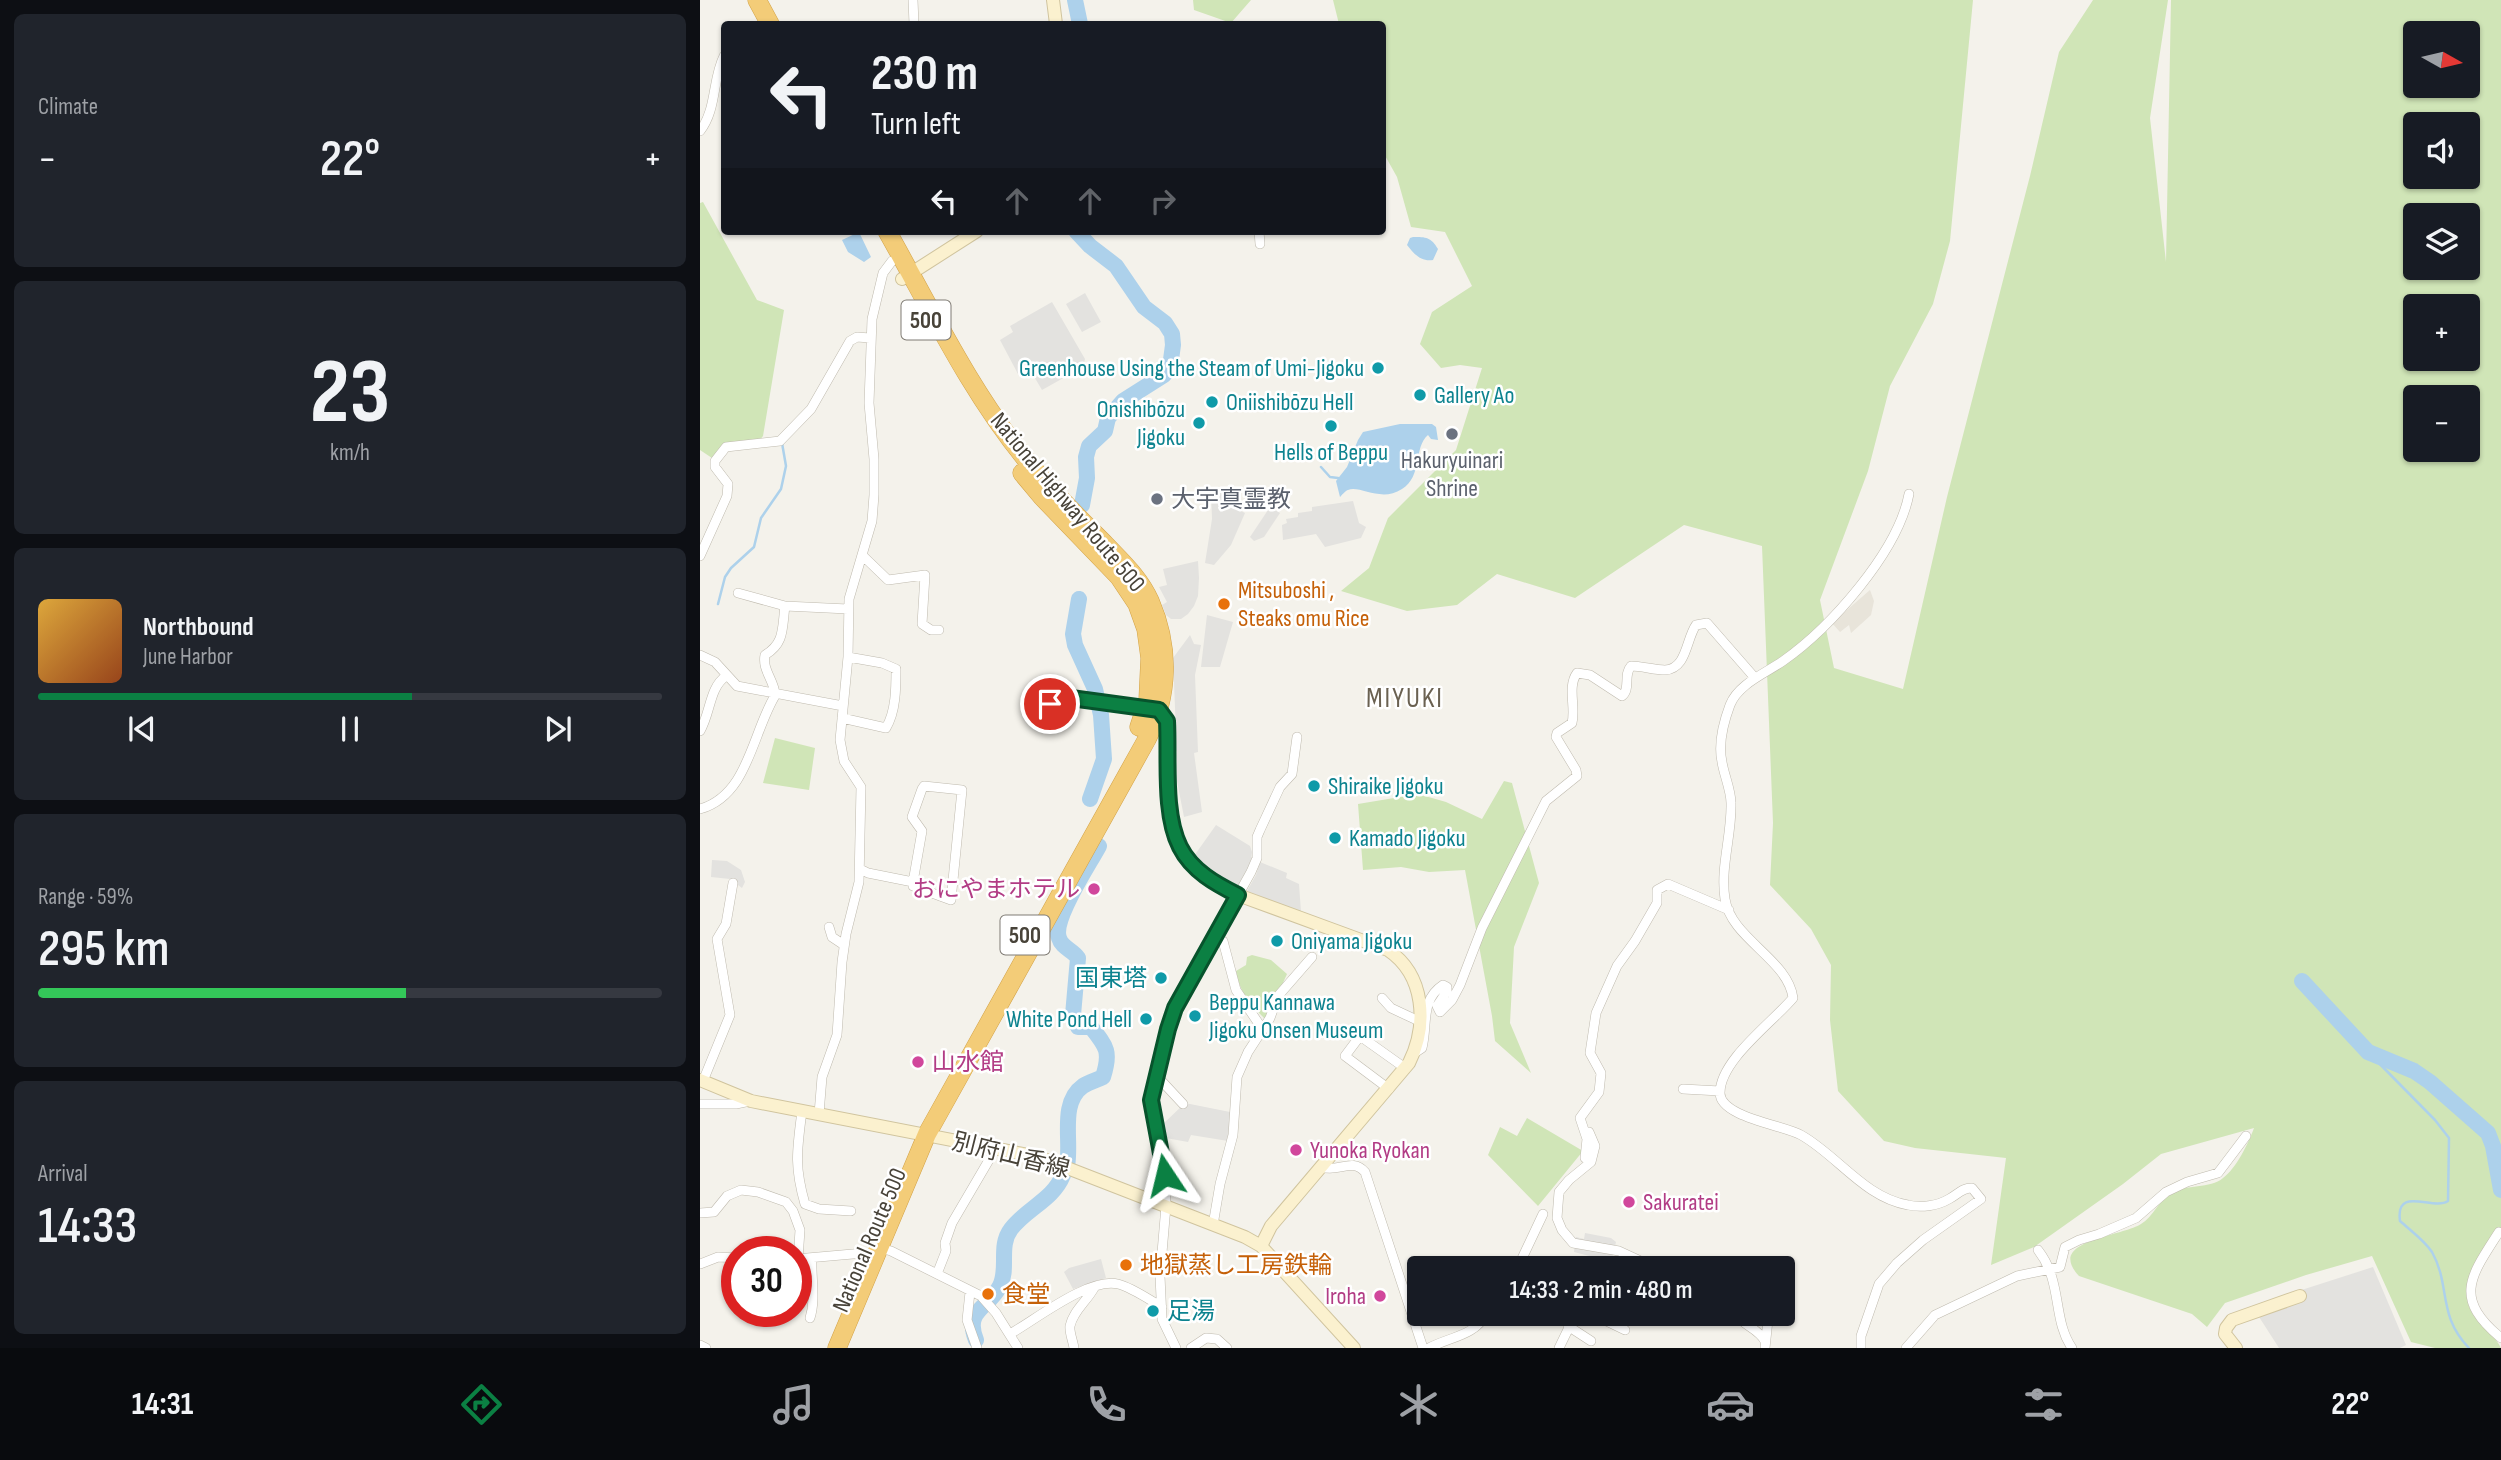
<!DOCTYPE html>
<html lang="en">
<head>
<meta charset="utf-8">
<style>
	body { margin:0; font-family:"Sofia Sans Condensed","Noto Sans JP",sans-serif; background:#20242c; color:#f1f3f6; height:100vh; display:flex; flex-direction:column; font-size:26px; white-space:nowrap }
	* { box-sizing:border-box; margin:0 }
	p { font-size:23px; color:#9ea1a6 }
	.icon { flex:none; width:38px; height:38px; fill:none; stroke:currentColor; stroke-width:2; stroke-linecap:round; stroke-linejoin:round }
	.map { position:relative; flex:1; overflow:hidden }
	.details { display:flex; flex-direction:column; gap:14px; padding:14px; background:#0d0f14; width:700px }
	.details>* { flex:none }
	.top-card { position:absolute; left:21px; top:21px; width:665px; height:214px; border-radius:7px; box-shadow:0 2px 5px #0004; background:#171b24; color:#f1f3f6; overflow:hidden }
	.needle { width:46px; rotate:98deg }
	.buttons { position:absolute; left:1703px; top:21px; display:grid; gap:14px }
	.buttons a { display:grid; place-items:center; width:77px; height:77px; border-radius:7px; background:#171b24; box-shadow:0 2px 5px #0004; font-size:35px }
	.speed { position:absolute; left:21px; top:1236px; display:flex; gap:14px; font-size:35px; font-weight:700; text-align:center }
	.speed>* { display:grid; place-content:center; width:91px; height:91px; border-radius:50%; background:#171b24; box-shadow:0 2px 5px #0004; line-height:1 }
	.speed .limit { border:10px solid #d22; background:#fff; color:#111 }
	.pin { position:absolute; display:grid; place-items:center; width:60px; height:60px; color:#fff; margin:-30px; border:4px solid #fff; border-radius:50%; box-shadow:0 2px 7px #0007 }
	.me { position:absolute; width:77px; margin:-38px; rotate:350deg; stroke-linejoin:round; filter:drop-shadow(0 0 5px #0008) }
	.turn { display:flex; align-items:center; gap:24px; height:147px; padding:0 35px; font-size:32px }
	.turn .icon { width:91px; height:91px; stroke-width:2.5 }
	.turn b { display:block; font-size:49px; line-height:60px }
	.lanes { display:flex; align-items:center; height:66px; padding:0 35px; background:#0003; justify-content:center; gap:35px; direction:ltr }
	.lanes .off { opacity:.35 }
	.big { font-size:52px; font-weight:600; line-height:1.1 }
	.details .card { flex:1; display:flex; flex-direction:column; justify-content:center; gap:10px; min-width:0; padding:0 24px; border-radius:10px; background:#20242c }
	.details .dial { align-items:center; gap:0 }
	.dial b { font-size:91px; line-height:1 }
	.song { display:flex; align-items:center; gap:21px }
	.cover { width:84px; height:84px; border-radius:10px; background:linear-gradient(135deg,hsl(40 70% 55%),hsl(20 70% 35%)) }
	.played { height:7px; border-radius:4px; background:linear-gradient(90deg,#0b8043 60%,#363941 60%) }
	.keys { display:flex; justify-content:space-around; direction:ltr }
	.heat { display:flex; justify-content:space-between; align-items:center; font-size:38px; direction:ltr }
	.charge { height:10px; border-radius:5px; background:linear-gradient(90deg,#34c759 59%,#363941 0) }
	.trip { position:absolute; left:707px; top:1256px; width:388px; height:70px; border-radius:7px; background:#171b24; box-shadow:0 2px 5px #0004; font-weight:600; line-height:70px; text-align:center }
	.tab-bar { display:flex; height:112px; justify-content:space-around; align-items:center; background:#090b0e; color:#9ea1a6 }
	.tab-bar .icon { width:49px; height:49px }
	.tab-bar .current { color:#0b8043 }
	.tab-bar b { font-size:32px; color:#f1f3f6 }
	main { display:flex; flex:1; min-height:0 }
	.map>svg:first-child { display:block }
	.residential { fill:#e8e4da }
	.green { fill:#d0e5b7; fill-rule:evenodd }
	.parking { fill:#e3e2df }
	.water { fill:#add1eb }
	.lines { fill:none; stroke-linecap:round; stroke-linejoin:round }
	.stream { stroke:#add1eb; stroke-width:2.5 }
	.river { stroke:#add1eb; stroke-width:16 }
	.street-casing { stroke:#bfbaae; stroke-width:10 }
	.secondary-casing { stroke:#d0c49e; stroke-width:14 }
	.highway-casing { stroke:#d2a247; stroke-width:19 }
	.street { stroke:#fff; stroke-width:9 }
	.secondary { stroke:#fbf1cf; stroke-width:12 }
	.highway { stroke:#f3cc78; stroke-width:18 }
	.route-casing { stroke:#07532c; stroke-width:18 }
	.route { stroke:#0b8043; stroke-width:12 }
	.culture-dot { fill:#0f9aa8; stroke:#fff; stroke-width:2.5 }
	.worship-dot { fill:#6b7280; stroke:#fff; stroke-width:2.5 }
	.food-dot { fill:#e8710a; stroke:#fff; stroke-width:2.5 }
	.hotel-dot { fill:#d1479c; stroke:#fff; stroke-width:2.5 }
	.labels { text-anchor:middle; stroke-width:5; stroke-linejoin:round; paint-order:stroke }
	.shield { fill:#fff; stroke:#7f7b74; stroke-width:2 }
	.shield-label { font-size:23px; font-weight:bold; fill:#484339 }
	.culture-label { font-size:24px; fill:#0d838f; stroke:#fff; text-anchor:start }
	.worship-label { font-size:24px; fill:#5b616d; stroke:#fff }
	.street-label { font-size:24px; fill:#484339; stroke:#fff }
	.food-label { font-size:24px; fill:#c56008; stroke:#fff; text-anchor:start }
	.hotel-label { font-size:24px; fill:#b23c85; stroke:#fff; text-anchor:start }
	.quarter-label { font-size:28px; letter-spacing:2px; fill:#6a6151; stroke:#fff }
</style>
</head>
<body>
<main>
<section class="details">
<div class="card"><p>Climate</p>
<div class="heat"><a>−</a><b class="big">22°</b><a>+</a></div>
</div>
<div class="card dial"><b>23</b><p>km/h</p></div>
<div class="card">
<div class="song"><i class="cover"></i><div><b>Northbound</b><p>June Harbor</p></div></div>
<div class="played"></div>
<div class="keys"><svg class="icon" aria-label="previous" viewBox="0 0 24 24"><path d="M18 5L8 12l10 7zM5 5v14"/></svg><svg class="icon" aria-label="pause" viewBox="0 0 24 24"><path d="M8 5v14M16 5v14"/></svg><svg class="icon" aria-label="next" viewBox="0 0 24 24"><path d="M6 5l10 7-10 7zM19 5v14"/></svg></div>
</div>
<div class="card"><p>Range · 59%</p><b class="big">295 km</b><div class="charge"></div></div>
<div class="card"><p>Arrival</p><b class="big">14:33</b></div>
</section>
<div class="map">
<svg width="1801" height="1348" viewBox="0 0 1801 1348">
	<rect width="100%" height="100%" fill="#f4f2eb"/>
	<path class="residential" d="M1170 590 1174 601 1171 615 1151 633 1149 625 1140 632 1132 623Z"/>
	<path class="green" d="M493 0H551L531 23 494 10Z
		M633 0H1273L1250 241 1233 304 1190 386 1168 471 1120 600 1134 668 1203 689 1247 497 1330 176 1359 52 1393 0H1468L1450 118 1466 262 1471 0H1801V1230L1797 1228C1782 1249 1755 1288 1773 1314 1782 1326 1795 1336 1801 1348H1735L1711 1342 1672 1256 1606 1275 1525 1303 1507 1327 1492 1314 1379 1276C1345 1240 1421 1237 1441 1224 1453 1217 1459 1200 1471 1193 1486 1184 1510 1189 1523 1178 1536 1169 1549 1142 1554 1128L1461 1154 1423 1184 1334 1247 1291 1265 1306 1158 1215 1148 1184 1141 1138 1091 1130 1020 1131 965 1111 929 1070 885 1073 823 1062 546 984 525 875 598 797 574 757 605 707 611 641 591 669 568 688 518 756 450 782 368 760 365 741 368 720 344 732 312 772 286 745 232 711 227 697 177 683 152 682 24H639ZM1715 33H1768V86H1715ZM1715 124H1768V177H1715ZM1715 215H1768V268H1715ZM1715 306H1768V359H1715ZM1715 397H1768V450H1715Z
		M3 202 57 300 84 310 63 436 56 445 24 443 12 458 0 450V203Z
		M75 738 115 748 109 790 63 783Z
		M804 781 812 783 839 883 814 947 810 1023 831 1073 795 1041 792 1016 765 870 729 872 701 867 663 870 658 804 718 794 746 802 782 819Z
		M552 955 571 960 587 974 566 1020C551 1005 539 992 536 971L546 965 547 957Z
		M827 1118 883 1151 838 1206 788 1155 800 1127 817 1136Z"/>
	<path class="parking" d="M385 293 401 322 382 332 366 304Z
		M352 302 385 359 383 367 342 390 329 368 318 374 300 340 313 332 310 326Z
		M511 491 521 493 537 509 545 513 531 545 514 565 505 563 512 519Z
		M653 501 659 523 666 527 661 538 625 547 616 534 583 540 582 525 587 523 586 519 598 517V513L612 511V507Z
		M570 507 580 513 564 537 554 541 550 537Z
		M498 561 499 578 498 596 494 606 488 614 481 619H471L466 615 462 605 467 602 459 587 467 585 463 569Z
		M507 615 533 622 520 667H501Z
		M490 635 494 644 501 645 495 675 498 752 494 753 502 812 484 817 476 776 474 750 473 733 476 732 473 658Z
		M516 825 550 846 552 852 551 861 541 885 537 888 505 870 494 856Z
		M12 860 27 861 41 870 45 882 42 888 30 879 11 877Z
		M560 862 587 873 586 878 599 884 601 912 547 891 556 875Z
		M485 1103 530 1112 528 1141 491 1135 488 1142 466 1138 462 1125Z
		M885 1233 911 1238 916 1242 913 1256 905 1260 874 1252 876 1237 884 1239Z
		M401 1259 406 1278 373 1289 364 1272 369 1268Z
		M1673 1267 1706 1345 1700 1348H1579L1552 1306Z"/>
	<path class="water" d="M159 232 171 257 164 262 148 252 142 240Z
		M713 237C726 237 731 237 738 249L733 260C721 262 714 254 707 245L710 238Z
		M700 424H732L736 427 738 440 731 439 728 435C713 448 723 476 702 489 681 503 660 485 648 490 646 490 641 496 640 497L636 481 647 467 658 440 663 432Z"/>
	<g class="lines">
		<path class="stream" d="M621 467 630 477 638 478
			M18 604 25 577 31 568 54 547 61 518 81 489 86 466 82 443
			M1668 1052 1735 1120 1749 1138 1748 1201C1733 1211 1695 1185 1700 1221 1711 1231 1724 1240 1732 1252 1751 1286 1737 1315 1769 1348"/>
		<path class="river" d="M375 0 380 24
			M376 231 390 246 416 266 444 307 465 323 472 334 473 345 470 367 464 375 423 401 408 418 405 431 389 446 386 457 387 478 382 505
			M379 599 373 634 375 645 395 689 401 715 404 759 390 799
			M1602 981 1668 1052 1714 1071 1730 1082 1788 1133 1793 1146 1801 1190
			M367 1166C372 1141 359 1103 383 1086 389 1082 397 1080 403 1077 411 1052 407 1047 391 1027H378L373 1015 378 958C373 950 362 948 359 938 352 919 389 865 399 846
			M276 1340C264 1310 288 1309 300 1286 309 1268 298 1246 311 1229 327 1208 353 1200 363 1175"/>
		<defs>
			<path id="street" d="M213 0 214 24
				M0 131C17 109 12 80 24 56
				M559 231 560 244
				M162 555 188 580 225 575 222 624 231 630H239
				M0 556 27 496 28 484 15 467V461L26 447 80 441 111 409 150 341 157 337 170 338
				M38 593 85 606 148 609
				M0 655 15 662 37 686 143 706
				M75 694C74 680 62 670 65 655 85 643 82 628 85 606
				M350 704 371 698 445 709
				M142 718 186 728C196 711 196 688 196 669L182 663 148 657
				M0 731C11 712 9 688 26 676
				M0 809C49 795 52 732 76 694
				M160 869 168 873 213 882V886L251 900 262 790 224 786 222 789 212 817 222 831 213 882
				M129 927 132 937 144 945
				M514 938 523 941 536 990 563 1030
				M682 998 691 1008 721 1022
				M713 1054 722 1048C728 1024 720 1000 743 985L747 987V991L737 1006 740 1012 752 1000 760 985 782 928 846 801 877 776 876 770 856 737 857 733 872 723C876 707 867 687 877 673L890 675 922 696C931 689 923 675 931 666 942 666 954 670 965 670 987 669 986 639 996 625L1007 623 1055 678
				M456 1075 483 1104
				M3 1081 30 1015 17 939 26 924 33 883
				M689 1089 645 1056 660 1036 705 1068
				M983 1089 1020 1091
				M0 1104H36L50 1101
				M102 1111C97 1150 94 1166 105 1204L119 1209 151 1211
				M119 1114 122 1077 137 1035 142 962 146 934 159 882 161 787 144 761 140 740 148 657 149 599 172 521 174 495V459L169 403 172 319 183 273 192 261
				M889 1132 895 1146 891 1162 869 1180 859 1192 857 1218 862 1230 873 1243 919 1251 958 1269
				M885 1158 887 1139 880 1118 899 1092 901 1073 890 1053 896 1013 917 966 935 941 957 903V890L968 884 1029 910
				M622 1167C638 1173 652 1157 665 1172L723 1348
				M0 1213 14 1212 27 1196 41 1190 58 1192 86 1202 93 1211 100 1230 98 1259
				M513 1225 520 1184 533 1135 537 1077 548 1052 570 1018 578 996 612 957
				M1799 1232C1770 1277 1753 1298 1801 1338
				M1338 1250C1363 1282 1352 1319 1372 1348
				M96 1259 164 1253 177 1258 184 1249 191 1251 281 1296 296 1313 318 1348
				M0 1264 18 1257 37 1258
				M817 1269 843 1214
				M237 1274 246 1251 245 1243 252 1223 296 1148
				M270 1292 267 1320 277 1348
				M1036 1314C1043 1326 1058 1328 1065 1341
				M110 1318C116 1299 111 1278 112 1258
				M873 1318 898 1317 925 1330
				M1022 1320 1024 1314
				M868 1326 891 1341
				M310 1334C335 1320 389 1277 418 1284 433 1288 448 1299 462 1307
				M0 1345 6 1348
				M374 1348C373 1341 369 1332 370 1326 373 1311 387 1301 394 1288
				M476 1348 462 1319 460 1276 466 1206 465 1175 452 1107V1093L475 1008 551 872 557 858V837L560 830 580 787 592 774 597 737
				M491 1348 506 1338 517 1339 527 1348
				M729 1348C749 1337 775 1336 786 1314
				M859 1348 875 1315
				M1065 1348 1068 1320 1066 1314
				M1161 1348V1336L1179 1284 1197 1263 1223 1240 1281 1199 1272 1188C1262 1188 1258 1194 1249 1199 1237 1206 1221 1208 1208 1205 1165 1198 1137 1155 1101 1135 1083 1125 1020 1117 1020 1093 1020 1060 1073 1022 1093 998 1088 959 1031 939 1025 899 1020 867 1032 835 1031 803 1031 790 1024 775 1022 762 1018 744 1024 721 1030 705 1038 684 1066 673 1083 661 1130 628 1198 552 1209 494
				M1206 1348 1235 1315 1317 1276 1360 1267 1365 1247 1379 1240 1399 1234 1436 1218 1466 1192 1487 1182 1518 1173 1546 1136"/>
			<path id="secondary" d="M353 0 356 24
				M202 279 277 231
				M454 710 462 713 467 721C468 758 463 814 480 847 492 870 516 884 538 895L688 950C725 975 728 1025 709 1063L571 1226 561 1246
				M0 1080 51 1101 339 1157 545 1237 561 1246 654 1348
				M1536 1348 1525 1334 1526 1328 1532 1320 1600 1296"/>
			<path id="highway" d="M57 0 70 24
				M322 473 342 497 419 577 437 604 446 629 450 658 448 700 439 727
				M137 1348 227 1134 447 739C469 695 470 647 450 601 439 577 422 562 404 543 378 517 351 491 328 462 271 393 231 309 187 231"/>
		</defs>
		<use href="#street" class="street-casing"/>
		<use href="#secondary" class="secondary-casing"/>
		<use href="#highway" class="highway-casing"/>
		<use href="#street" class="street"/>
		<use href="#secondary" class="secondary"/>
		<use href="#highway" class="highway"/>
	</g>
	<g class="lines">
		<defs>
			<path id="route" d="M350 704 371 698 459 710 467 721C469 758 463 814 480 847 492 871 516 884 538 895L475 1008 468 1029 451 1100 465 1175"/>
		</defs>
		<use href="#route" class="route-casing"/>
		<use href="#route" class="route"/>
	</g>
	<g class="culture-dot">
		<circle cx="678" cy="368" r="7"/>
		<circle cx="720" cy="395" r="7"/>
		<circle cx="512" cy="402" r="7"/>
		<circle cx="499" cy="423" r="7"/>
		<circle cx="631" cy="426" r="7"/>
		<circle cx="614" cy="786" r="7"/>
		<circle cx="635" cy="838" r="7"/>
		<circle cx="577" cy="941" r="7"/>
		<circle cx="461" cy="978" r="7"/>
		<circle cx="495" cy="1016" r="7"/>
		<circle cx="446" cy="1019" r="7"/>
		<circle cx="453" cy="1311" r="7"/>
	</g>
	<g class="worship-dot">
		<circle cx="752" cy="434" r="7"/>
		<circle cx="457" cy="499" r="7"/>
	</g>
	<g class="food-dot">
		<circle cx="524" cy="604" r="7"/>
		<circle cx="426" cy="1265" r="7"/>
		<circle cx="288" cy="1294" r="7"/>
	</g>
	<g class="hotel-dot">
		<circle cx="394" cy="889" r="7"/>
		<circle cx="218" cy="1062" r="7"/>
		<circle cx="596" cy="1150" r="7"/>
		<circle cx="929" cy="1202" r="7"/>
		<circle cx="680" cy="1296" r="7"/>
	</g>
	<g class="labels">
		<g class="shield">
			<rect x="201.5" y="300.5" width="49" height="39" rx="5"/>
			<rect x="300.5" y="915.5" width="49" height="39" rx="5"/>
		</g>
		<g class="shield-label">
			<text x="226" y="328">500</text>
			<text x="325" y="943">500</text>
		</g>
		<g class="culture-label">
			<text x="664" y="376" text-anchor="end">Greenhouse Using the Steam of Umi-Jigoku</text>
			<text x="734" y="403">Gallery Ao</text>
			<text x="526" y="410">Oniishibōzu Hell</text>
			<text x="485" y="417" text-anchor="end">Onishibōzu<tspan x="485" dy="28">Jigoku</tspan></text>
			<text x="631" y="460" text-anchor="middle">Hells of Beppu</text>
			<text x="628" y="794">Shiraike Jigoku</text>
			<text x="649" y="846">Kamado Jigoku</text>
			<text x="591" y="949">Oniyama Jigoku</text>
			<text x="447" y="986" text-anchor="end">国東塔</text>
			<text x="509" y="1010">Beppu Kannawa<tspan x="509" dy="28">Jigoku Onsen Museum</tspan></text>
			<text x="432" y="1027" text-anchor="end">White Pond Hell</text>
			<text x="467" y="1319">足湯</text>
		</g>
		<g class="worship-label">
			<text x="752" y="468">Hakuryuinari<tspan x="752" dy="28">Shrine</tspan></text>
			<text x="471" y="507" text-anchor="start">大宇真霊教</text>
		</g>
		<g class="street-label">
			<text transform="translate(368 502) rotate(50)" y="8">National Highway Route 500</text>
			<text transform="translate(311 1155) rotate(14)" y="8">別府山香線</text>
			<text transform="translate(169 1240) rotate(-67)" y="8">National Route 500</text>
		</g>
		<g class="food-label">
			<text x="538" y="598">Mitsuboshi ,<tspan x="538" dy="28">Steaks omu Rice</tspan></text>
			<text x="440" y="1273">地獄蒸し工房鉄輪</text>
			<text x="302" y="1302">食堂</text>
		</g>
		<g class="hotel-label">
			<text x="380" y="897" text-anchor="end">おにやまホテル</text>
			<text x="232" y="1070">山水館</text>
			<text x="610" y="1158">Yunoka Ryokan</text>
			<text x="943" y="1210">Sakuratei</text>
			<text x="666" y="1304" text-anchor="end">Iroha</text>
		</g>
		<g class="quarter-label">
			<text x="705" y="707">MIYUKI</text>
		</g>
	</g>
</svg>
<div class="buttons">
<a><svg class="needle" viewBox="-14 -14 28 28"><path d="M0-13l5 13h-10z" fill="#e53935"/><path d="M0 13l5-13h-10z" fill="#9ea1a6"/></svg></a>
<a><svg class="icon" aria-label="sound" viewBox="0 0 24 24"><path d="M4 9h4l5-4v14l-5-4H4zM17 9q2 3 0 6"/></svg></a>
<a><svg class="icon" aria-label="layers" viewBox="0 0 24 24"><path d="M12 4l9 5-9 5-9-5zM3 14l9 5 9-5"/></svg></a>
<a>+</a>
<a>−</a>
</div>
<div class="speed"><div class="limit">30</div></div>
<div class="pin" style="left:350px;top:704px;background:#d93025"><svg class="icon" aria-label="arrive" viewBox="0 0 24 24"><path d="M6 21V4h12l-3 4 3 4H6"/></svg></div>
<svg class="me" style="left:465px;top:1175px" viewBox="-20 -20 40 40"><path d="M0-17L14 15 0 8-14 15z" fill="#0b8043" stroke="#fff" stroke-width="4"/></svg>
<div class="trip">14:33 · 2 min · 480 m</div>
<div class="top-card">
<div class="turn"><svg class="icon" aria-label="left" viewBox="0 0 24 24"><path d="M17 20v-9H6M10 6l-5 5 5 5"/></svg><div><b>230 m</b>Turn left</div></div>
<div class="lanes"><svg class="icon" aria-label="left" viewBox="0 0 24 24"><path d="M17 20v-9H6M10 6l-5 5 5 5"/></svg><svg class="icon off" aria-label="ahead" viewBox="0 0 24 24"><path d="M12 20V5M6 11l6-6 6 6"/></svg><svg class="icon off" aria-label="ahead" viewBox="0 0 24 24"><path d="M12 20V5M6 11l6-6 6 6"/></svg><svg class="icon off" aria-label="right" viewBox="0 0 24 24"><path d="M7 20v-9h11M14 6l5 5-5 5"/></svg></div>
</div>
</div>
</main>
<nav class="tab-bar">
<b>14:31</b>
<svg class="icon current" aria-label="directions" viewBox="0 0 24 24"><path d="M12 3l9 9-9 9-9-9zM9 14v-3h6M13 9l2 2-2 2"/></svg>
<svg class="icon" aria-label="music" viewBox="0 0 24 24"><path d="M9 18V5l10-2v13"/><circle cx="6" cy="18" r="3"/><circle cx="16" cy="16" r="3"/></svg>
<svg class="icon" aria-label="phone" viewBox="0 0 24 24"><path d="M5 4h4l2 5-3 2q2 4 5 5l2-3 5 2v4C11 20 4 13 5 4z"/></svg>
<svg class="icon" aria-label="climate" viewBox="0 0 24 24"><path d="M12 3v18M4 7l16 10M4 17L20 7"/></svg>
<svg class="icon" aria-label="car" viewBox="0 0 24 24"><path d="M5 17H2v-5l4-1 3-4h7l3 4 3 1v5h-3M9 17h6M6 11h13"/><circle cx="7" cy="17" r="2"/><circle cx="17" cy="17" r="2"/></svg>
<svg class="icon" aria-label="filters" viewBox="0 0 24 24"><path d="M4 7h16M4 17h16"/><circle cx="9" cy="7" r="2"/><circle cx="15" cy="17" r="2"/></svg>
<b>22°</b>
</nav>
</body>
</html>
